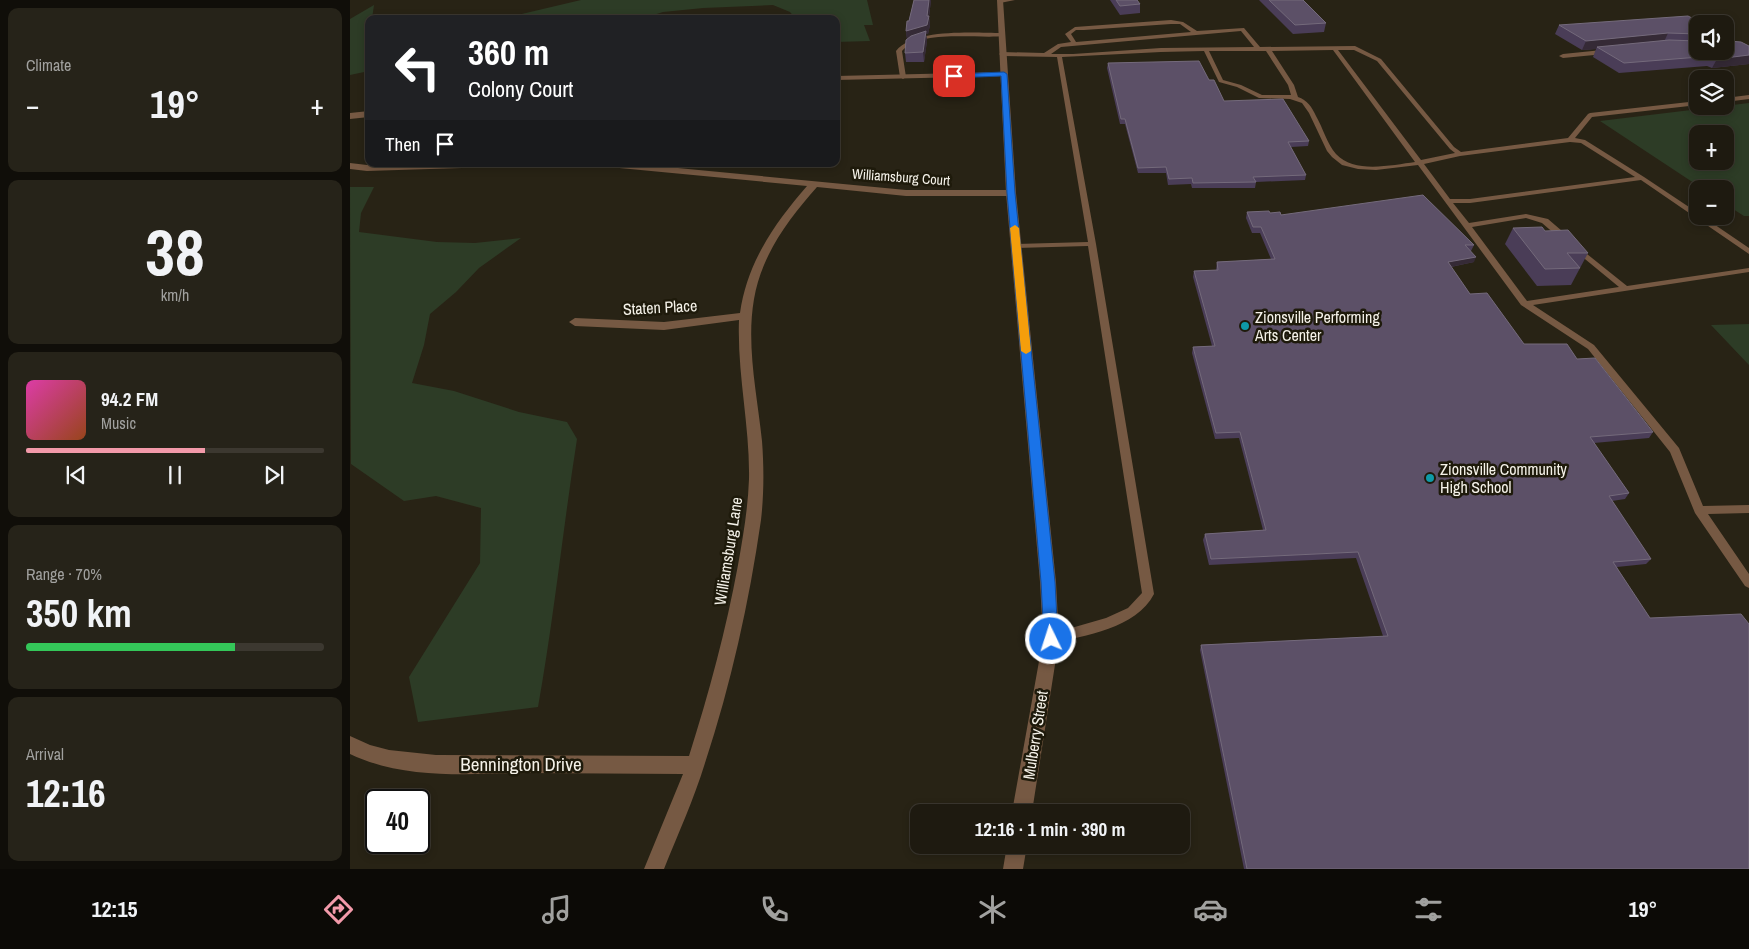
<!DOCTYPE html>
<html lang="en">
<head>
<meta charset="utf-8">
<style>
	body { margin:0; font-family:"Archivo Narrow",sans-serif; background:#262319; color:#f1f3f6; height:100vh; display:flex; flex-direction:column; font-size:19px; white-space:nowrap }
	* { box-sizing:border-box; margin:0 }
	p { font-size:16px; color:#a1a19f }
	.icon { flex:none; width:28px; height:28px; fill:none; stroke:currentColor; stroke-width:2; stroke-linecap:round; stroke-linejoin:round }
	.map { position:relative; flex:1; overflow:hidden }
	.details { display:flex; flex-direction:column; gap:8px; padding:8px; background:#100e09; width:350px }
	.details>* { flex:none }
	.hud { position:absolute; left:15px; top:15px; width:475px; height:152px; border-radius:10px; box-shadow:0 2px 8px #0003,0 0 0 1px #3c3830; background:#202124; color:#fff; overflow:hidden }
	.tools { position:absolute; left:1339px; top:15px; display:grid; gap:10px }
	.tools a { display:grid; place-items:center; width:45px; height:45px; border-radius:10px; background:#1e1a10; box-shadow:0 2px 8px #0003,0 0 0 1px #3c3830; font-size:25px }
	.speed { position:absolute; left:15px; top:789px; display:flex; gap:10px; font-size:25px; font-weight:700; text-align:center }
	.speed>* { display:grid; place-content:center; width:65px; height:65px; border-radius:50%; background:#1e1a10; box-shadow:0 2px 8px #0003,0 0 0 1px #3c3830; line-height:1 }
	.speed .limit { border:2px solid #111; border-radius:8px; background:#fff; color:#111 }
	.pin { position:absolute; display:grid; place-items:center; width:42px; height:42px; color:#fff; margin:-21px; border-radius:10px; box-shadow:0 2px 8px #0006 }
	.me { position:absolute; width:55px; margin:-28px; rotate:356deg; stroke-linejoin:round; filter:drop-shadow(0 0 4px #0008) }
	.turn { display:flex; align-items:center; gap:18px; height:105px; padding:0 20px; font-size:22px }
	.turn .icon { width:65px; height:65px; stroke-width:2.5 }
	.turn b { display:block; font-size:35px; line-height:42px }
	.then { display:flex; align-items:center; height:48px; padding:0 20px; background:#0003; gap:10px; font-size:19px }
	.big { font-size:38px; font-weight:700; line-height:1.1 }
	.details .tile { flex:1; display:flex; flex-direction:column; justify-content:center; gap:8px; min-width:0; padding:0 18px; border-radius:10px; background:#262319 }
	.details .dial { align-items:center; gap:0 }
	.dial b { font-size:65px; line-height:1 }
	.song { display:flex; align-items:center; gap:15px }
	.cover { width:60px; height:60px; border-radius:8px; background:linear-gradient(135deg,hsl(320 70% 55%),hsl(20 70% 35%)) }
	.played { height:5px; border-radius:2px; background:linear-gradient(90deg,#f39aaa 60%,#3c3830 60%) }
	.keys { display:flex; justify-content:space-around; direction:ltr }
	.heat { display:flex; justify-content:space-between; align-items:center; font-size:28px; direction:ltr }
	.charge { height:8px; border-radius:4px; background:linear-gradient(90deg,#34c759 70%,#3c3830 0) }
	.trip { position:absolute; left:560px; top:804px; width:280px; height:50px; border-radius:10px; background:#1e1a10; box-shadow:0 2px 8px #0003,0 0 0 1px #3c3830; font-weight:700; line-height:50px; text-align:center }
	.dock { display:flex; height:80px; justify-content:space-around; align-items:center; background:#0c0a06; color:#a1a19f }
	.dock .icon { width:35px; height:35px }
	.dock .on { color:#f39aaa }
	.dock b { font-size:22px; color:#f1f3f6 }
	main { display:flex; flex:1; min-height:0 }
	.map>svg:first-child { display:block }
	.green { fill:#2d3c26; fill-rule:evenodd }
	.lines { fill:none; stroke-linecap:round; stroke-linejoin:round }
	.service { fill:#765943; fill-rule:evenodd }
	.minor { fill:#765943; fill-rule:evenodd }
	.tertiary { fill:#765943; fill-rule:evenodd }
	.wall { fill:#4a3d57 }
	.shaded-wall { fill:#352a36 }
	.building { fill:#5c5067; stroke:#746a7b }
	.route { fill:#1a73e8; stroke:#114b97 }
	.slow { fill:#f59e0b }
	.culture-dot { fill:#0f9aa8; stroke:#1e1a0b; stroke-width:2 }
	.labels { text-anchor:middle; stroke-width:5; stroke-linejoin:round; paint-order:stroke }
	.far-street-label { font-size:14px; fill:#f5f2e9; stroke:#1e1a0b }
	.street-label { font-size:16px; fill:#f5f2e9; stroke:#1e1a0b }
	.poi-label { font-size:16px; fill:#f5f2e9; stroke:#1e1a0b; text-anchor:start }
	.near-street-label { font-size:19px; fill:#f5f2e9; stroke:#1e1a0b }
</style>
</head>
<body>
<main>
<section class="details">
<div class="tile"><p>Climate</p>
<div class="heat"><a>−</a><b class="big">19°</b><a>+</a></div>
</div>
<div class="tile dial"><b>38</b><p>km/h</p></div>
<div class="tile">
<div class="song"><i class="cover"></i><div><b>94.2 FM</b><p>Music</p></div></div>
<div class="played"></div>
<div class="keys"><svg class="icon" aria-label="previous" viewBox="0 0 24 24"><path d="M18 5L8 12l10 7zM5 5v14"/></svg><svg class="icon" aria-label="pause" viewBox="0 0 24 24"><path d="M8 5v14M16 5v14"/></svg><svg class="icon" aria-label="next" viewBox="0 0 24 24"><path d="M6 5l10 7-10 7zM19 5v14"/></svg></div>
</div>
<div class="tile"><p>Range · 70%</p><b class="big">350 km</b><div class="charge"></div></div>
<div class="tile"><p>Arrival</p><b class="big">12:16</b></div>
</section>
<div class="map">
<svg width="1399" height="869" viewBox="0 0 1399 869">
	<rect width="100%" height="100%" fill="#282315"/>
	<path class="green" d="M231 0H517L523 25H514L520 41 486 42V19H446L440 12 423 5 353 8 313 12 291 19H151Z
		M24 5 22 19H19V71L0 75V19Z
		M1399 103V216H1394L1375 204V189H1353L1250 121ZM1348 134H1375V161H1348Z
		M0 187H24L11 213 9 232 87 242 125 243 171 238 129 268 106 292 80 314 74 345 62 383 104 391 169 412 217 422 227 439C213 528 204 618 188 707L68 722 59 677 130 563 131 508 86 496 54 501 1 464Z
		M1399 324V365L1361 325Z"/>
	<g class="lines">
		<path class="service" d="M821 20 833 22 847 31 894 28 910 47 1005 46 1031 59 1104 147 1111 152 1218 138 1238 114 1240 113 1348 101V105L1242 117 1225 138 1235 140 1294 177 1348 213V216H1352L1399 248V254L1291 180 1120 203H1103L1119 223 1176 214 1198 219 1219 237V241H1213L1192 223 1176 218 1122 227 1177 301 1269 287 1224 250 1223 248 1227 246 1277 286 1399 268V272L1183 305 1244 345 1329 448 1353 506 1399 505V513L1358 514 1399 574V588L1395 586 1345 513 1320 452 1238 349 1171 305 1068 165 1026 170 1008 169 992 165 982 157 977 151 959 113 952 103 940 99 909 98 887 87 869 82 854 51 811 52 712 57 746 244 804 594C786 629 735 635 701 644L697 643 695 639 697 635 756 618 778 608 792 593 738 246 666 248 662 246 666 244 738 242 707 57 652 56 649 54 652 52 694 53 708 44 721 42 715 34 725 27ZM821 24H830L841 32 726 42 721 34 726 30H734ZM891 31 904 47 811 48 723 54H701L711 47ZM983 50 1065 162C1042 165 1004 174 986 154 977 144 973 128 966 116 962 107 957 100 948 97L944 85 922 51ZM988 50H1004L1027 61 1100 149 1105 153 1071 160ZM859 51H916L938 85 941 95H912L891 85 873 80ZM1220 142 1231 143 1285 177 1120 199H1100L1074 164 1110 156Z
			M652 33 654 34V36C627 39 571 29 552 51L556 77 553 79 550 77 546 51C565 28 624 33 652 33Z
			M1399 95V99L1375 102V98Z"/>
		<path class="minor" d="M647 0H665L650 3Z
			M1262 49H1265V53L1213 58 1209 56 1213 54Z
			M654 72H657V76L486 80V76Z
			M19 111V117L0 119V113Z
			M0 163 17 165 148 164 143 167 17 171 0 169Z
			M254 164H286L556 190H661L666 193 661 196H556L467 187C446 211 426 236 414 265 390 321 406 383 412 441 414 467 414 494 411 520 399 603 381 684 355 763 344 799 328 834 314 869H294L333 774C280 774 228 773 176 773 117 774 55 780 0 754V736L20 745 39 750 86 755 339 756C359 693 376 630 388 565 393 537 398 508 399 479 400 426 387 374 389 320L314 330 225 326 219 322 225 318 314 322 390 313C397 263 424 224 457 186L259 167Z"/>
		<path class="tertiary" d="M647 0H653L666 193 706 582 709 639 682 812H662L693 639 690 582 656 193Z
			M657 845H677L673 869H653Z"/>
	</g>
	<path class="wall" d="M564 0H581L579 17 580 25 578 34H576L577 41 574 62H556L555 53 557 39 556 31Z
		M760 0H787L790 4V13L770 15Z
		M909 0H953L976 23 974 32 943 34Z
		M1348 24V51L1399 46V64L1362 68 1357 66 1269 73 1243 57 1246 49 1232 50 1205 34 1209 25Z
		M758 63 859 80 874 101 959 141 958 146 941 147 956 175 955 180 906 182 905 188H842L841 184 818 185 816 173H788L775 124H770L757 68Z
		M897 212 920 213 1124 245 1121 251H1120L1124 262 1101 267 1120 294 1174 344 1227 359 1303 432 1299 438 1244 443 1279 493 1275 499 1262 501 1301 559 1296 564 1267 567 1399 869H894L850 650 851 645 1033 636 1006 558 859 565 853 540 855 534 913 530 889 438 865 439 842 353 843 347 862 346 843 277 844 271 866 270 867 262 921 259 910 233H902L896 218Z
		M1163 228 1195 231 1238 253 1221 285 1187 286 1155 244Z"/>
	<path class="shaded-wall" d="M579 0H581L579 17 580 25 578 34H576L577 41 574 62 573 52 557 41 556 31 577 16Z
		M1318 33 1314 42 1247 47 1246 49 1232 50 1236 41Z
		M1399 55V64L1362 68 1367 59Z
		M1126 257 1124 262 1095 268 1098 262Z"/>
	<path class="building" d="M564 0H579L577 16H579L577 25 556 31 557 21H559Z
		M766 0H787L790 4 770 6Z
		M919 0H953L976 23 945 25Z
		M1338 16 1354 24H1348V34L1318 33 1236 41 1209 25Z
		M576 31 573 52 555 53 556 40 561 36Z
		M1375 34 1378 36 1379 41 1391 42 1399 46V55L1367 59 1362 56 1274 63 1247 47 1319 40 1348 41V51H1375Z
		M849 61 859 80H864L874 101 933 99 959 141 938 142 956 175 903 177 906 182 843 183 842 178 819 179 816 167 788 168 775 119H771L758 63Z
		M1073 195 1124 245H1115L1126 257 1098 262 1120 294 1137 293 1174 344H1217L1227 359 1245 358 1303 432 1240 437 1279 493 1259 496 1301 559 1263 562 1300 618 1391 614 1399 624V869H897L851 645 1038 636 1008 552 861 559 855 534 916 530 890 432 866 433 843 347 865 346 844 271 868 270 867 262 925 259 911 227H903L897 212 919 211 920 213 930 212 931 215Z
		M1192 227 1195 231 1218 230 1238 253H1217L1230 268 1195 269 1163 228Z"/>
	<path class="route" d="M654 72 657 74 665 193 705 582 708 639 706 644 701 646 696 644 694 639 691 582 657 193 651 76 604 78 600 76 604 74Z"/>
	<path class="slow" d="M665 225 669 228 681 351 676 354 671 351 660 228Z"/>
	<g class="culture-dot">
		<circle cx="895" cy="326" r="5"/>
		<circle cx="1080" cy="478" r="5"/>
	</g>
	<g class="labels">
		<g class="far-street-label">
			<text transform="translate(551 177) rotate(4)" y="5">Williamsburg Court</text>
		</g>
		<g class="street-label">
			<text transform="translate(310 307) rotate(-3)" y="6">Staten Place</text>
			<text transform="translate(378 551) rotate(-81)" y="6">Williamsburg Lane</text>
			<text transform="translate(685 735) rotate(-81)" y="6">Mulberry Street</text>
		</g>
		<g class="poi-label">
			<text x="905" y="323">Zionsville Performing<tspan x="905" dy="18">Arts Center</tspan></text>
			<text x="1090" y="475">Zionsville Community<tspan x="1090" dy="18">High School</tspan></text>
		</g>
		<g class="near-street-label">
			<text x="171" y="771">Bennington Drive</text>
		</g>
	</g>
</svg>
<div class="tools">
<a><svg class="icon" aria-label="sound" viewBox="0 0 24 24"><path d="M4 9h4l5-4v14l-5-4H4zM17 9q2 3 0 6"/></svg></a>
<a><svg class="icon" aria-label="layers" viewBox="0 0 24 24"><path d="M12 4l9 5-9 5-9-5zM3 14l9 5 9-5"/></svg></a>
<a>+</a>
<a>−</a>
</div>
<div class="speed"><div class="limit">40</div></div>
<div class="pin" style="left:604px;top:76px;background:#d93025"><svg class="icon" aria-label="arrive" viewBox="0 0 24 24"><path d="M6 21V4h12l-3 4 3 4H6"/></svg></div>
<svg class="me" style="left:701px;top:639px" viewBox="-20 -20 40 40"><circle r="17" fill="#1a73e8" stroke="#fff" stroke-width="3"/><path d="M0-11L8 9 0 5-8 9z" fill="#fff"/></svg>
<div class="trip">12:16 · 1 min · 390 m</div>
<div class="hud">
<div class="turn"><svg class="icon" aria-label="left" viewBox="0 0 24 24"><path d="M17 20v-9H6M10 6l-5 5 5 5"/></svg><div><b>360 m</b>Colony Court</div></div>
<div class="then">Then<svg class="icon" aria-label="arrive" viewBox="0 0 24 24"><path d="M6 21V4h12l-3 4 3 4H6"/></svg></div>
</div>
</div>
</main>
<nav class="dock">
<b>12:15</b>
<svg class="icon on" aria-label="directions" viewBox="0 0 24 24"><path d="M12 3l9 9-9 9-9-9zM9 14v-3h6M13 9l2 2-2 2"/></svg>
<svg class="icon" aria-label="music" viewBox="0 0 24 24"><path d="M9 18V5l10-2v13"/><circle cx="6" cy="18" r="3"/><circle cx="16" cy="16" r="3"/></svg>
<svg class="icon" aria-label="phone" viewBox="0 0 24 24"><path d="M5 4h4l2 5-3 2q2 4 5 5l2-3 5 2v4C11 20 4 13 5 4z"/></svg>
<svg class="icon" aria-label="climate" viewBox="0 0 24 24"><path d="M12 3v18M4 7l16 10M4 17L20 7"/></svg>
<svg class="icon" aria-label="car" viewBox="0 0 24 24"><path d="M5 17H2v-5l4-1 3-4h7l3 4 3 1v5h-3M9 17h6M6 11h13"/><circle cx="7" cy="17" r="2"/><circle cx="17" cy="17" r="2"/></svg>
<svg class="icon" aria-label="filters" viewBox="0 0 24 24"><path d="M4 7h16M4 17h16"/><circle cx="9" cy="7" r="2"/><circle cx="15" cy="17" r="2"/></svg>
<b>19°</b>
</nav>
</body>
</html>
